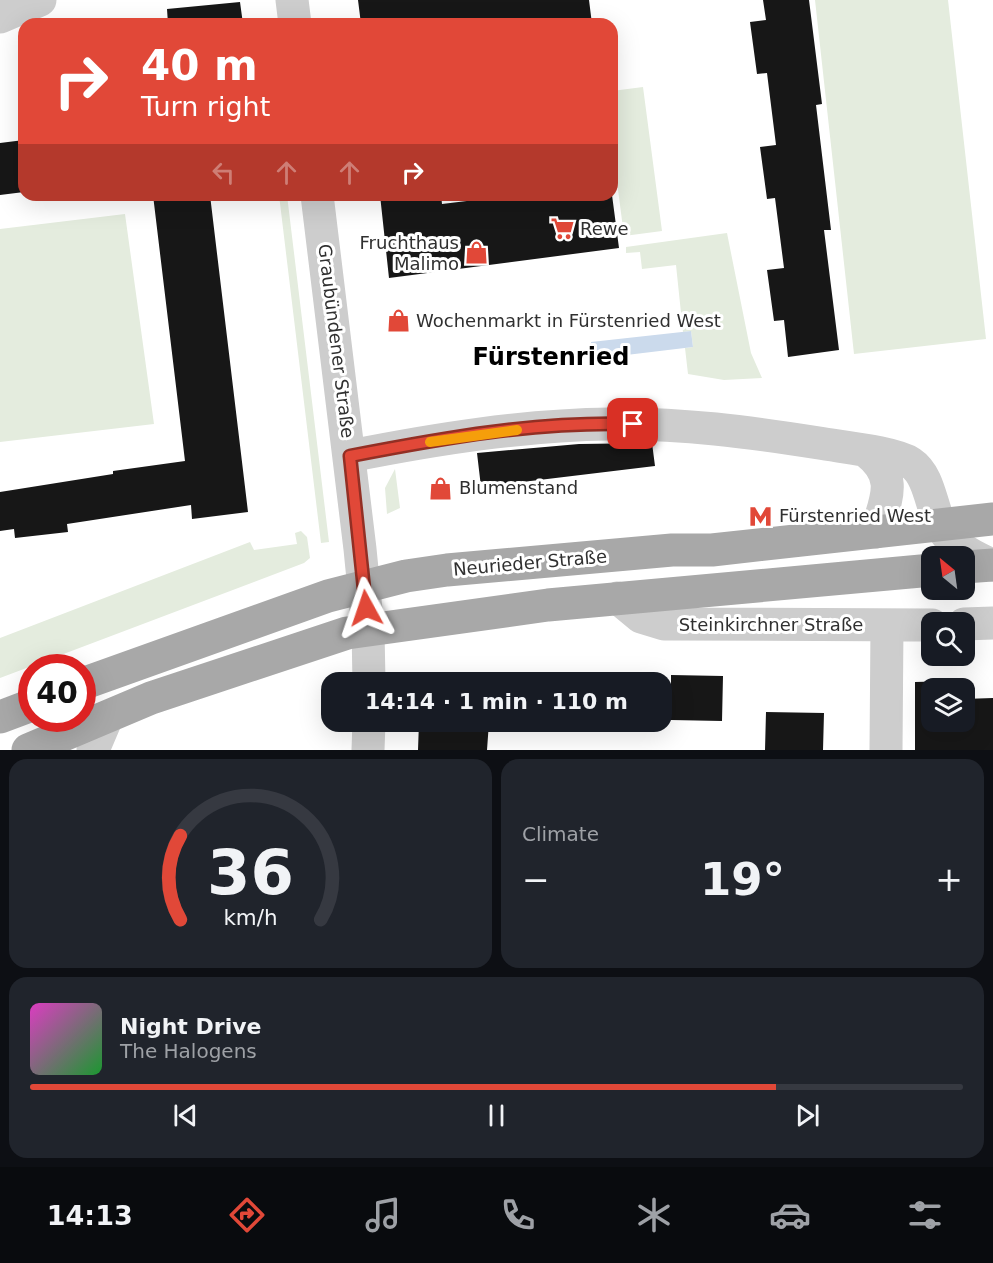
<!DOCTYPE html>
<html lang="en">
<head>
<meta charset="utf-8">
<style>
	body { margin:0; font-family:"DejaVu Sans",sans-serif; background:#20242c; color:#f1f3f6; height:100vh; display:flex; flex-direction:column; font-size:22px; white-space:nowrap }
	* { box-sizing:border-box; margin:0 }
	p { font-size:20px; color:#9ea1a6 }
	.icon { flex:none; width:33px; height:33px; fill:none; stroke:currentColor; stroke-width:2; stroke-linecap:round; stroke-linejoin:round }
	.map { position:relative; height:750px; overflow:hidden }
	.side { display:flex; flex-direction:column; gap:9px; padding:9px; background:#0d0f14; flex:1 }
	.side>* { flex:none }
	.guide { position:absolute; left:18px; top:18px; width:600px; height:183px; border-radius:18px; box-shadow:0 6px 24px #0002; background:#e14838; color:#fff; overflow:hidden }
	.needle { width:39px; rotate:331deg }
	.controls { position:absolute; left:921px; top:546px; display:grid; gap:12px }
	.controls a { display:grid; place-items:center; width:54px; height:54px; border-radius:12px; background:#171b24; box-shadow:0 6px 24px #0002; font-size:30px }
	.speed { position:absolute; left:18px; top:654px; display:flex; gap:12px; font-size:30px; font-weight:700; text-align:center }
	.speed>* { display:grid; place-content:center; width:78px; height:78px; border-radius:50%; background:#171b24; box-shadow:0 6px 24px #0002; line-height:1 }
	.speed .limit { border:9px solid #d22; background:#fff; color:#111 }
	.pin { position:absolute; display:grid; place-items:center; width:51px; height:51px; color:#fff; margin:-26px; border-radius:12px; box-shadow:0 3px 9px #0006 }
	.me { position:absolute; width:66px; margin:-33px; rotate:355deg; stroke-linejoin:round; filter:drop-shadow(0 0 4px #0008) }
	.turn { display:flex; align-items:center; gap:21px; height:126px; padding:0 24px; font-size:27px }
	.turn .icon { width:78px; height:78px; stroke-width:2.5 }
	.turn b { display:block; font-size:42px; line-height:51px }
	.lanes { display:flex; align-items:center; height:57px; padding:0 24px; background:#0003; justify-content:center; gap:30px; direction:ltr }
	.lanes .off { opacity:.35 }
	.big { font-size:45px; font-weight:700; line-height:1.1 }
	.side .tile { flex:1; display:flex; flex-direction:column; justify-content:center; gap:9px; min-width:0; padding:0 21px; border-radius:18px; background:#20242c }
	.side .dial { align-items:center; gap:0 }
	.dial svg { height:156px; overflow:visible; fill:none; stroke:#363941; stroke-width:7; stroke-linecap:round; text-anchor:middle }
	.dial text { fill:#f1f3f6; stroke:none }
	.song { display:flex; align-items:center; gap:18px }
	.cover { width:72px; height:72px; border-radius:9px; background:linear-gradient(135deg,hsl(310 70% 55%),hsl(130 70% 35%)) }
	.played { height:6px; border-radius:3px; background:linear-gradient(90deg,#e14838 80%,#363941 80%) }
	.keys { display:flex; justify-content:space-around; direction:ltr }
	.heat { display:flex; justify-content:space-between; align-items:center; font-size:33px; direction:ltr }
	.side .tiles { flex:1; display:grid; gap:9px; grid-template-columns:1fr 1fr }
	.tile:last-child { grid-column:span 2 }
	.trip { position:absolute; left:321px; top:672px; width:351px; height:60px; border-radius:18px; background:#171b24; box-shadow:0 6px 24px #0002; font-weight:700; line-height:60px; text-align:center }
	.tab-bar { display:flex; height:96px; justify-content:space-around; align-items:center; background:#090b0e; color:#9ea1a6 }
	.tab-bar .icon { width:42px; height:42px }
	.tab-bar .active { color:#e14838 }
	.tab-bar b { font-size:27px; color:#f1f3f6 }
	.map>svg:first-child { display:block }
	.green { fill:#e4ecde }
	.water { fill:#cbdaec }
	.building { fill:#171717 }
	.lines { fill:none; stroke-linecap:round; stroke-linejoin:round }
	.minor { stroke:#cdcdcd; stroke-width:33 }
	.major { stroke:#a8a8a8; stroke-width:33 }
	.route-casing { stroke:#922f24; stroke-width:15 }
	.route { stroke:#e14838; stroke-width:10 }
	.slow { stroke:#f59e0b; stroke-width:10 }
	.labels { text-anchor:middle; stroke-width:6; stroke-linejoin:round; paint-order:stroke }
	.poi-label { font-size:18px; fill:#303030; stroke:#fff; text-anchor:start }
	.street-label { font-size:18px; fill:#303030; stroke:#fff }
	.district-label { font-size:24px; font-weight:bold; fill:#000; stroke:#fff }
</style>
</head>
<body>
<div class="map">
<svg width="993" height="750" viewBox="0 0 993 750">
	<rect width="100%" height="100%" fill="#fff"/>
	<path class="green" d="M815 0H948L986 339 854 354Z
		M643 87 662 231 624 236 612 143V91Z
		M279 195H287L329 542 321 543Z
		M125 214 154 424 0 442V229Z
		M727 233 751 353 762 378 724 380 688 374 685 348 693 347 691 331 683 332 676 265 642 269 640 252 626 253V247Z
		M395 469 400 508 387 514 385 488Z
		M301 531 307 537 310 558 304 563 0 678V638L250 542 254 550 297 544 295 533Z"/>
	<path class="water" d="M691 331 693 347 593 359 591 342Z"/>
	<path class="building" d="M358 0H589L592 24H361Z
		M763 0H809L822 104 816 105 831 230H824L839 350 788 357 784 320 774 321 767 270 784 268 775 198 767 199 760 147 776 145 767 73 757 74 750 22 766 20Z
		M240 2 243 24H168L167 9Z
		M24 140V192L0 195V143Z
		M153 195H210L248 512 192 519 191 505 67 524 68 532 15 538 14 529 0 531V492L113 474V471L185 461Z
		M380 195H441L442 204 516 195H612L619 248 389 278Z
		M652 443 655 466 481 487 477 453 579 444Z
		M671 675 723 676 722 721 671 720Z
		M952 681V688H932V722H964V699L993 698V750H915V682Z
		M766 712 824 713 823 750H765Z
		M419 722H489L487 750H418Z"/>
	<g class="lines">
		<path class="minor" d="M292 0 295 24
			M0 17 40 0
			M317 195 360 549 368 630 369 682
			M867 452C899 477 886 499 876 532
			M350 456C436 439 523 425 611 424 681 423 750 432 819 443 841 447 894 452 911 463 929 475 931 505 940 524 950 545 972 556 992 565
			M618 598 641 617 664 624 932 625
			M964 624 993 623
			M93 750 107 717
			M368 750 369 722
			M886 750 887 625"/>
		<path class="major" d="M964 567 993 565
			M82 684 328 596 406 576 447 570 672 550H712L993 519
			M0 717 32 705
			M28 750 151 698 347 633 548 605 932 570"/>
	</g>
	<g class="lines">
		<defs>
			<path id="route" d="M366 608 350 456C443 438 538 421 633 424"/>
		</defs>
		<use href="#route" class="route-casing"/>
		<use href="#route" class="route"/>
		<path class="slow" d="M430 442 517 430"/>
	</g>
	<defs>
		<symbol id="supermarket-bare" viewBox="-9 -9 18 18"><path d="M-6-5.5h2.5l.6 2H6L4.5 2H-2.5L-4.4-4H-6ZM-1.5 3.2a1.3 1.3 0 1 0 .1 0ZM3 3.2a1.3 1.3 0 1 0 .1 0Z" fill="#e14838" stroke="#fff" stroke-width="2.5" paint-order="stroke"/></symbol>
		<symbol id="shop-bare" viewBox="-9 -9 18 18"><path d="M-5-2.5h2.3a2.7 3.5 0 0 1 5.4 0H5L5.5 6h-11ZM-1.5-2.5h3a1.5 2.3 0 0 0-3 0Z" fill="#e14838" stroke="#fff" stroke-width="2.5" paint-order="stroke"/></symbol>
		<symbol id="metro-bare" viewBox="-9 -9 18 18"><path d="M-5.5 5V-5H-3L0 0L3-5H5.5V5H3V-.5L0 4L-3-.5V5Z" fill="#e14838" stroke="#fff" stroke-width="2.5" paint-order="stroke"/></symbol>
	</defs>
	<g fill-rule="evenodd">
		<use href="#supermarket-bare" x="546" y="212" width="33" height="33"/>
		<use href="#shop-bare" x="460" y="236" width="33" height="33"/>
		<use href="#shop-bare" x="382" y="304" width="33" height="33"/>
		<use href="#shop-bare" x="424" y="472" width="33" height="33"/>
		<use href="#metro-bare" x="744" y="500" width="33" height="33"/>
	</g>
	<g class="labels">
		<g class="poi-label">
			<text x="580" y="235">Rewe</text>
			<text x="459" y="249" text-anchor="end">Fruchthaus<tspan x="459" dy="21">Malimo</tspan></text>
			<text x="416" y="327">Wochenmarkt in Fürstenried West</text>
			<text x="459" y="494">Blumenstand</text>
			<text x="779" y="522">Fürstenried West</text>
		</g>
		<g class="street-label">
			<text transform="translate(336 341) rotate(83)" y="6">Graubündener Straße</text>
			<text transform="translate(530 563) rotate(-5)" y="6">Neurieder Straße</text>
			<text x="771" y="631">Steinkirchner Straße</text>
		</g>
		<g class="district-label">
			<text x="551" y="365">Fürstenried</text>
		</g>
	</g>
</svg>
<div class="controls">
<a><svg class="needle" viewBox="-14 -14 28 28"><path d="M0-13l5 13h-10z" fill="#e53935"/><path d="M0 13l5-13h-10z" fill="#9ea1a6"/></svg></a>
<a><svg class="icon" aria-label="search" viewBox="0 0 24 24"><circle cx="10" cy="10" r="6"/><path d="M15 15l6 6"/></svg></a>
<a><svg class="icon" aria-label="layers" viewBox="0 0 24 24"><path d="M12 4l9 5-9 5-9-5zM3 14l9 5 9-5"/></svg></a>
</div>
<div class="speed"><div class="limit">40</div></div>
<div class="pin" style="left:633px;top:424px;background:#d93025"><svg class="icon" aria-label="arrive" viewBox="0 0 24 24"><path d="M6 21V4h12l-3 4 3 4H6"/></svg></div>
<svg class="me" style="left:366px;top:608px" viewBox="-20 -20 40 40"><path d="M0-17L14 15 0 8-14 15z" fill="#e14838" stroke="#fff" stroke-width="4"/></svg>
<div class="trip">14:14 · 1 min · 110 m</div>
<div class="guide">
<div class="turn"><svg class="icon" aria-label="right" viewBox="0 0 24 24"><path d="M7 20v-9h11M14 6l5 5-5 5"/></svg><div><b>40 m</b>Turn right</div></div>
<div class="lanes"><svg class="icon off" aria-label="left" viewBox="0 0 24 24"><path d="M17 20v-9H6M10 6l-5 5 5 5"/></svg><svg class="icon off" aria-label="ahead" viewBox="0 0 24 24"><path d="M12 20V5M6 11l6-6 6 6"/></svg><svg class="icon off" aria-label="ahead" viewBox="0 0 24 24"><path d="M12 20V5M6 11l6-6 6 6"/></svg><svg class="icon" aria-label="right" viewBox="0 0 24 24"><path d="M7 20v-9h11M14 6l5 5-5 5"/></svg></div>
</div>
</div>
<section class="side">
<div class="tiles">
<div class="tile dial"><svg viewBox="0 0 100 80">
<path d="M14 69A42 42 0 1 1 86 69"/>
<path d="M14 69A42 42 0 0 1 14 26" stroke="#e14838"/>
<text x="50" y="56" font-size="32" font-weight="700">36</text>
<text x="50" y="72" font-size="11">km/h</text>
</svg></div>
<div class="tile"><p>Climate</p>
<div class="heat"><a>−</a><b class="big">19°</b><a>+</a></div>
</div>
<div class="tile">
<div class="song"><i class="cover"></i><div><b>Night Drive</b><p>The Halogens</p></div></div>
<div class="played"></div>
<div class="keys"><svg class="icon" aria-label="previous" viewBox="0 0 24 24"><path d="M18 5L8 12l10 7zM5 5v14"/></svg><svg class="icon" aria-label="pause" viewBox="0 0 24 24"><path d="M8 5v14M16 5v14"/></svg><svg class="icon" aria-label="next" viewBox="0 0 24 24"><path d="M6 5l10 7-10 7zM19 5v14"/></svg></div>
</div>
</div>
</section>
<nav class="tab-bar">
<b>14:13</b>
<svg class="icon active" aria-label="directions" viewBox="0 0 24 24"><path d="M12 3l9 9-9 9-9-9zM9 14v-3h6M13 9l2 2-2 2"/></svg>
<svg class="icon" aria-label="music" viewBox="0 0 24 24"><path d="M9 18V5l10-2v13"/><circle cx="6" cy="18" r="3"/><circle cx="16" cy="16" r="3"/></svg>
<svg class="icon" aria-label="phone" viewBox="0 0 24 24"><path d="M5 4h4l2 5-3 2q2 4 5 5l2-3 5 2v4C11 20 4 13 5 4z"/></svg>
<svg class="icon" aria-label="climate" viewBox="0 0 24 24"><path d="M12 3v18M4 7l16 10M4 17L20 7"/></svg>
<svg class="icon" aria-label="car" viewBox="0 0 24 24"><path d="M5 17H2v-5l4-1 3-4h7l3 4 3 1v5h-3M9 17h6M6 11h13"/><circle cx="7" cy="17" r="2"/><circle cx="17" cy="17" r="2"/></svg>
<svg class="icon" aria-label="filters" viewBox="0 0 24 24"><path d="M4 7h16M4 17h16"/><circle cx="9" cy="7" r="2"/><circle cx="15" cy="17" r="2"/></svg>
</nav>
</body>
</html>
